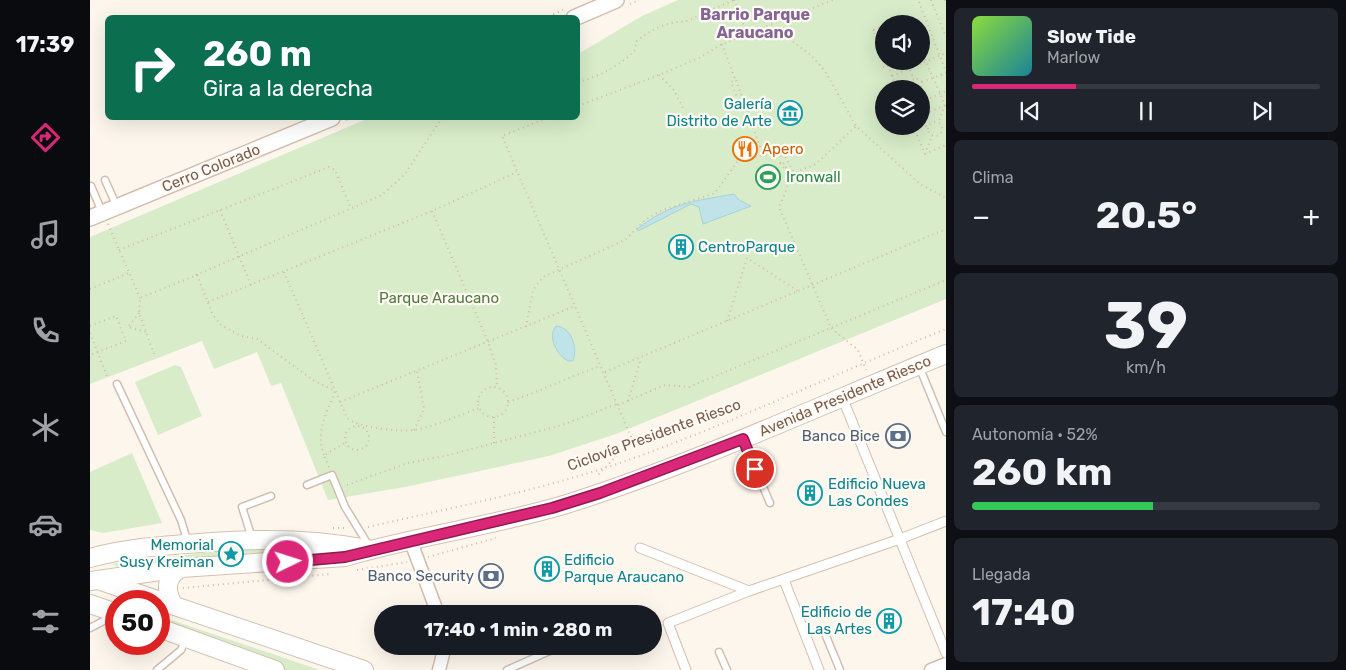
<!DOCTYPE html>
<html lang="es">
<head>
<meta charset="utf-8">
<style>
	body { margin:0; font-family:Rubik,sans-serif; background:#20242c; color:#f1f3f6; height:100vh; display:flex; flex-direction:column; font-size:19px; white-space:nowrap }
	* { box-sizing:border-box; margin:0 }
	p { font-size:16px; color:#9ea1a6 }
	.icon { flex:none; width:28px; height:28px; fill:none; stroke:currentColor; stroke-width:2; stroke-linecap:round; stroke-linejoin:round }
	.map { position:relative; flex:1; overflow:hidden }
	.panel { display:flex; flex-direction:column; gap:8px; padding:8px; background:#0d0f14; width:400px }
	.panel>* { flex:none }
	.banner { position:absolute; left:15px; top:15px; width:475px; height:105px; border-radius:8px; box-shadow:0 5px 20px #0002; background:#0b6e4f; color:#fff; overflow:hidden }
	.controls { position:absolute; left:785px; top:15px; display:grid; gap:10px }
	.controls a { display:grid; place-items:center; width:55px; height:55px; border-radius:50%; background:#171b24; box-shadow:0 5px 20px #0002; font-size:25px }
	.speed { position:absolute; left:15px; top:590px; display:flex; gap:10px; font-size:25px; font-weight:700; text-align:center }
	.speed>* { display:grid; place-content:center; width:65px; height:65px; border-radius:50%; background:#171b24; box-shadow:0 5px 20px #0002; line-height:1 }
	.speed .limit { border:8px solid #d22; background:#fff; color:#111 }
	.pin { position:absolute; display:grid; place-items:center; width:42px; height:42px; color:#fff; margin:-21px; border:2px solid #fff; border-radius:50%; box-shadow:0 1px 5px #0007 }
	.me { position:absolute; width:55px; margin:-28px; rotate:86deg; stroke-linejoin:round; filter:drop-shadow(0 0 4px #0008) }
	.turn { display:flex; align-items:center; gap:18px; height:105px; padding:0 15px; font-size:22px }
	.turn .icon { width:65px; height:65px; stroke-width:2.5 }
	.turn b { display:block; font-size:35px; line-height:42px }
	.big { font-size:38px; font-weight:700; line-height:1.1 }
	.panel .widget { flex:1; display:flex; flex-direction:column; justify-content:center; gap:8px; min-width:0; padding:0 18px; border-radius:8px; background:#20242c }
	.panel .dial { align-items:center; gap:0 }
	.dial b { font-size:65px; line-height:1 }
	.song { display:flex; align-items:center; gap:15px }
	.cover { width:60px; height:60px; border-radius:8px; background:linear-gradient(135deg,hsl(90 70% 55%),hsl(190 70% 35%)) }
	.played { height:5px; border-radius:2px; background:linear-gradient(90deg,#db2777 30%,#363941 30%) }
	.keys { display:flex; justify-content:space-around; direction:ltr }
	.heat { display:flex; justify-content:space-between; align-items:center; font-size:28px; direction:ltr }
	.charge { height:8px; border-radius:4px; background:linear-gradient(90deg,#34c759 52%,#363941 0) }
	.trip { position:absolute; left:284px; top:605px; width:288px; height:50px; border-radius:25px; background:#171b24; box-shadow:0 5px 20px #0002; font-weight:700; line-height:50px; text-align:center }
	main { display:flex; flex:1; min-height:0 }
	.menu { display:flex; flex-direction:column; width:90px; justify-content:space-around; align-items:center; background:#090b0e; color:#9ea1a6 }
	.menu .icon { width:35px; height:35px }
	.menu .selected { color:#db2777 }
	.menu b { font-size:22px; color:#f1f3f6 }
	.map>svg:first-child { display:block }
	.green { fill:#d8ecc9; fill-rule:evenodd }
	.water { fill:#bfe3e8; stroke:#a5d3da }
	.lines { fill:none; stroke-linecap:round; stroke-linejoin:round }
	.service-casing { stroke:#d1beb0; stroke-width:9 }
	.pedestrian-casing { stroke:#d1beb0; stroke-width:11 }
	.minor-casing { stroke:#d1beb0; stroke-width:15 }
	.tertiary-casing { stroke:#d1beb0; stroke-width:18 }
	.secondary-casing { stroke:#d6c0b0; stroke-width:20 }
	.path { stroke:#d9b8a5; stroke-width:2; stroke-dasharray:1 4; stroke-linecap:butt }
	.service { stroke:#fff; stroke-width:6 }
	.pedestrian { stroke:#fff; stroke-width:9 }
	.minor { stroke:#fff; stroke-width:12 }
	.tertiary { stroke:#fff; stroke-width:15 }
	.secondary { stroke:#fff; stroke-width:18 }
	.route-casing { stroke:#8e194d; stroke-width:12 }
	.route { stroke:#db2777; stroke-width:9 }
	.labels { text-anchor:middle; stroke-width:4.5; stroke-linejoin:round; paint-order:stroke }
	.culture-label { font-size:15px; fill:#0d838f; stroke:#fffaf3; text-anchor:end }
	.food-label { font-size:15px; fill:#c56008; stroke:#fffaf3; text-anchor:start }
	.street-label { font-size:15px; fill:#7a5c4d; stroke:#fffaf3 }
	.leisure-label { font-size:15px; fill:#27864d; stroke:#fffaf3; text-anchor:start }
	.park-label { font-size:15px; fill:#537a41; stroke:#fffaf3 }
	.service-label { font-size:15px; fill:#4e5e75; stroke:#fffaf3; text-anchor:end }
	.neighbourhood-label { font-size:16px; font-weight:bold; fill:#846695; stroke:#fffaf3 }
</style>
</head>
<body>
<main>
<nav class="menu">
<b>17:39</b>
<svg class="icon selected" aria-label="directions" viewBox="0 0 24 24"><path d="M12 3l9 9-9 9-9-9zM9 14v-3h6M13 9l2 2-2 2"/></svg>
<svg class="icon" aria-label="music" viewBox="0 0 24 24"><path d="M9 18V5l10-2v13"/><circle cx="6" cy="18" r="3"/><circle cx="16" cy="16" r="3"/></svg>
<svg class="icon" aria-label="phone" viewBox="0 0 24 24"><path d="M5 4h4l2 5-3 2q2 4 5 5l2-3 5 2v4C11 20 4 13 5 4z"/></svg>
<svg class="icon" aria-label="climate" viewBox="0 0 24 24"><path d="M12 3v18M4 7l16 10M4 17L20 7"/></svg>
<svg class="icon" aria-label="car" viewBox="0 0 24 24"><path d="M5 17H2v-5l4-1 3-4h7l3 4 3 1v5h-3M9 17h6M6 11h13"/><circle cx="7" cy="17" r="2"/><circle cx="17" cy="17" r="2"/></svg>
<svg class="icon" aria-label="filters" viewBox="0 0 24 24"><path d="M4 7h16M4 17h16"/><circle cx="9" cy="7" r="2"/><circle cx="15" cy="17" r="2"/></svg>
</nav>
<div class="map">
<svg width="856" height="670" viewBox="0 0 856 670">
	<rect width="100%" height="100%" fill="#fdf6ec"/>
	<path class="green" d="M588 0H856V299L526 434 459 456 315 487 238 500 191 383 181 386 167 352 124 369 112 341 0 384V237L279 118H488V54L552 16ZM794 24H831V61H794ZM794 89H831V126H794Z
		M85 365 91 367 112 416 68 435 45 382Z
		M42 453 72 523 13 533 0 530V472Z
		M147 549 213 552 37 570 21 564Z
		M69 616 230 670H194L69 627Z"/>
	<path class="water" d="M644 194 649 200 661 206 613 224 609 207 601 204 548 231 547 229C581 203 604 201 644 194Z
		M466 326C482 327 488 349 483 361H478C467 355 457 337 466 326Z"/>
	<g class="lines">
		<defs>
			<path id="service" d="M15 180 27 207
				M1 186 12 212
				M829 366 856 432
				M27 384 91 520 98 543
				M653 440 680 503
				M217 485 242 475 255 507 279 546
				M162 538 152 507 181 496
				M0 628 23 616
				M736 636 750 670
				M629 652 637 670
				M67 670 91 650 96 639
				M417 670 471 646"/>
			<path id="pedestrian" d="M752 397 856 653
				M550 548 659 591 810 539 856 521
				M694 580 729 670
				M596 670 578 623 659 591"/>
			<path id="minor" d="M321 542 348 614
				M349 670 355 646
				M841 670 856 664"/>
			<path id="tertiary" d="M484 18 526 0
				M0 218 242 118"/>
			<path id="secondary" d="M0 558C39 547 81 545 122 542 175 538 226 539 278 549
				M0 581 91 568 255 557C329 535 406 526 480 503 608 462 731 405 856 354
				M11 581 274 670
				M0 604 26 613
				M84 606C75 591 75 577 91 568
				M69 628 185 670"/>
		</defs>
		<use href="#service" class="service-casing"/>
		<use href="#pedestrian" class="pedestrian-casing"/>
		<use href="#minor" class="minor-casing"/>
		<use href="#tertiary" class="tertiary-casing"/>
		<use href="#secondary" class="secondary-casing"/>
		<path class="path" d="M644 0 657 34
			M841 0 856 37
			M855 0 856 5
			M829 2 856 72
			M540 4 549 0
			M454 18 473 10
			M798 24 818 16 821 24
			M814 24 817 17
			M794 26 783 30 794 56
			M670 30 699 39 721 55 735 71 766 126 830 184 856 198
			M783 30 794 34
			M632 44 645 79
			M831 50 855 105 848 123
			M796 61 807 89
			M793 67 806 61
			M820 70 824 79
			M569 75 584 90 593 108
			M802 76 856 53
			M488 82C508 77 530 66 545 50L546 42C556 32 580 20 594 22L644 0
			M832 82 856 73
			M821 89V81L826 78 832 82 831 89
			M648 100 641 82 646 80 673 155
			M831 102 856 91
			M488 106 569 75 611 57 632 44 743 0
			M831 116 855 105 856 107
			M457 118 412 136 541 437 540 442 506 477
			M256 120 263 118
			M838 129a7 7 0 1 1 14 0a7 7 0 1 1-14 0Z
			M831 124 838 127
			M823 126 835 154
			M835 154 856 145
			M835 154 842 136
			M690 163C704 177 696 192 689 207L741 328 768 350 776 370
			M690 163 692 161 700 174 704 173
			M130 210 161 285
			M342 211 398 342 406 365 407 387
			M18 224 50 298
			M29 250 239 167 245 170 261 209
			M194 272 257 418C268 428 310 432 325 430 346 426 369 415 389 408
			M106 275 292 195 315 174 352 118
			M0 289 39 273
			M118 302 342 211 427 172
			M49 313 38 327 56 332
			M637 321 657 258 708 291
			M0 326 26 316 36 341 0 355
			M436 327 443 290 453 277 535 240 555 220 570 211 625 193 647 162 673 155 692 156 696 158 704 173 726 164 766 126
			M0 333 17 376
			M64 354 49 313 50 298 107 275 123 315 131 325 151 336 167 339 223 380 245 391C237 413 225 432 234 455
			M515 372 856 229
			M388 402a15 15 0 1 1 30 0a15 15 0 1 1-30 0Z
			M538 401 551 358
			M250 402 485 306
			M418 402C450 392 479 376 511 366
			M528 405 575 385 599 387 856 280
			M404 417V444
			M255 438a12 12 0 1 1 24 0a12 12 0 1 1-24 0Z
			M324 430 334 409 327 371
			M239 467 234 455 255 443
			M257 485 318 463 359 455 472 425 527 404
			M278 527C361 508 446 491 527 464 639 425 746 373 856 329
			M243 528H258
			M338 557 406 538
			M267 570 317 562
			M93 588 240 574"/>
		<use href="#service" class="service"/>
		<use href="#pedestrian" class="pedestrian"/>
		<use href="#minor" class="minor"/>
		<use href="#tertiary" class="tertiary"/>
		<use href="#secondary" class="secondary"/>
	</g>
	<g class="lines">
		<defs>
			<path id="route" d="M198 562 255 557 462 508 510 493 653 439 665 469"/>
		</defs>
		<use href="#route" class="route-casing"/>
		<use href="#route" class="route"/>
	</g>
	<defs>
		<symbol id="museum-ring" viewBox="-11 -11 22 22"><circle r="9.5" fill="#fffaf3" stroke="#0f9aa8" stroke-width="1.5"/><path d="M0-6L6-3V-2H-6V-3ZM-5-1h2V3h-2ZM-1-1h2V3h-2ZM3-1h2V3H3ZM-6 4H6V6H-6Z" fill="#0f9aa8"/></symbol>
		<symbol id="restaurant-ring" viewBox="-11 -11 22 22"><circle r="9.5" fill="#fffaf3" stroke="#e8710a" stroke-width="1.5"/><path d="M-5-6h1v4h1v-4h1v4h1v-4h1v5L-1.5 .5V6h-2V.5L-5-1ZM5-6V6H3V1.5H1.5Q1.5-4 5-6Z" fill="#e8710a"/></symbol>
		<symbol id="stadium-ring" viewBox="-11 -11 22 22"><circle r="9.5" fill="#fffaf3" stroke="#2e9e5b" stroke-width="1.5"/><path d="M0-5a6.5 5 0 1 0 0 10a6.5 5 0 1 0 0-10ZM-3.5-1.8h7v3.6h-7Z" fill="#2e9e5b"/></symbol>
		<symbol id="building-ring" viewBox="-11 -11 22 22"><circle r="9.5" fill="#fffaf3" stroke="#0f9aa8" stroke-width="1.5"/><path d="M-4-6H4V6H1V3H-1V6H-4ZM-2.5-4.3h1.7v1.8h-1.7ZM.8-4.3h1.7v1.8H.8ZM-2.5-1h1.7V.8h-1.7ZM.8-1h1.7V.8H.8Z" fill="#0f9aa8"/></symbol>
		<symbol id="bank-ring" viewBox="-11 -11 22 22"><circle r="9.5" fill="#fffaf3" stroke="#5c6f8a" stroke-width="1.5"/><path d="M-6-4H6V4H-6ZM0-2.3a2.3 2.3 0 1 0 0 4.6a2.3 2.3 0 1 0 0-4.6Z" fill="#5c6f8a"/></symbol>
		<symbol id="sight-ring" viewBox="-11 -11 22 22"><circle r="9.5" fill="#fffaf3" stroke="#0f9aa8" stroke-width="1.5"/><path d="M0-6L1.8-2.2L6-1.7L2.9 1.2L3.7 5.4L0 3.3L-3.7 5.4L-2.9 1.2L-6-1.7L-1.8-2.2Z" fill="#0f9aa8"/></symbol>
	</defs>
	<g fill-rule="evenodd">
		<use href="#museum-ring" x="686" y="99" width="28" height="28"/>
		<use href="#restaurant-ring" x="641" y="135" width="28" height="28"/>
		<use href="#stadium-ring" x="664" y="163" width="28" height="28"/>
		<use href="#building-ring" x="577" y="233" width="28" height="28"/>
		<use href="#bank-ring" x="794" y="422" width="28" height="28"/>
		<use href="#building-ring" x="706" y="479" width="28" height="28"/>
		<use href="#sight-ring" x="127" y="540" width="28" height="28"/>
		<use href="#building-ring" x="443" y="555" width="28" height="28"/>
		<use href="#bank-ring" x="387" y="562" width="28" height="28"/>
		<use href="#building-ring" x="785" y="607" width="28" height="28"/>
	</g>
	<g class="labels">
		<g class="culture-label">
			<text x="682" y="109">Galería<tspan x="682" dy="17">Distrito de Arte</tspan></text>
			<text x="608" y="252" text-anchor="start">CentroParque</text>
			<text x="738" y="489" text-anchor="start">Edificio Nueva<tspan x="738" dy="17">Las Condes</tspan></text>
			<text x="124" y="550">Memorial<tspan x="124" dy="17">Susy Kreiman</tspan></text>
			<text x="474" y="565" text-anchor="start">Edificio<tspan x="474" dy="17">Parque Araucano</tspan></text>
			<text x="782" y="617">Edificio de<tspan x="782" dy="17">Las Artes</tspan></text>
		</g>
		<g class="food-label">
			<text x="672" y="154">Apero</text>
		</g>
		<g class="street-label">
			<text transform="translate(121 168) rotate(-22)" y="5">Cerro Colorado</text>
			<text transform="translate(755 396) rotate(-23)" y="5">Avenida Presidente Riesco</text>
			<text transform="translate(564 435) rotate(-20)" y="5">Ciclovía Presidente Riesco</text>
		</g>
		<g class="leisure-label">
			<text x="696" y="182">Ironwall</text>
		</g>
		<g class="park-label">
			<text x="349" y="303">Parque Araucano</text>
		</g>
		<g class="service-label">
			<text x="790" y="441">Banco Bice</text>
			<text x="384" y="581">Banco Security</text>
		</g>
		<g class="neighbourhood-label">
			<text x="665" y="20">Barrio Parque<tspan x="665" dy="18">Araucano</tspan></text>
		</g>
	</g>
</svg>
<div class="controls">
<a><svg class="icon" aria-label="sound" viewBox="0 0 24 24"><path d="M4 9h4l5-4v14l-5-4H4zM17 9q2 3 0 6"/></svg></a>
<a><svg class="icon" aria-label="layers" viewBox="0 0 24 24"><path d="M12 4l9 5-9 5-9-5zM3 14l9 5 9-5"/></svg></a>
</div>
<div class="speed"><div class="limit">50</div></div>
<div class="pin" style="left:665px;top:469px;background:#d93025"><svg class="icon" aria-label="arrive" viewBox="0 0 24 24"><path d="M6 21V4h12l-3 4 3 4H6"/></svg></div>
<svg class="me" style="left:198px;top:562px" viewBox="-20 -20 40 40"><circle r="17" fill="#db2777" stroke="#fff" stroke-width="3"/><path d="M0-11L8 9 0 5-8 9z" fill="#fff"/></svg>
<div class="trip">17:40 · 1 min · 280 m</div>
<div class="banner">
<div class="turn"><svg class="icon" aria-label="right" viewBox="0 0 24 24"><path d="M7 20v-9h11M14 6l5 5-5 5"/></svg><div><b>260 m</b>Gira a la derecha</div></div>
</div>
</div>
<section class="panel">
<div class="widget">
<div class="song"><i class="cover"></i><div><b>Slow Tide</b><p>Marlow</p></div></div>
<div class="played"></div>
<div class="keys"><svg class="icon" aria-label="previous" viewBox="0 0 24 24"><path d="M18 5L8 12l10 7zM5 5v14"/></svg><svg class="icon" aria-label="pause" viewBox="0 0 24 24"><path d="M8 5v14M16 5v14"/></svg><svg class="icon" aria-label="next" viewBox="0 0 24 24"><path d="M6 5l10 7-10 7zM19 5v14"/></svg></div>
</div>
<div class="widget"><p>Clima</p>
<div class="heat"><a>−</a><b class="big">20.5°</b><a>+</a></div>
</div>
<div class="widget dial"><b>39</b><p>km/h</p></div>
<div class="widget"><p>Autonomía · 52%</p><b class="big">260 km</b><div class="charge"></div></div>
<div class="widget"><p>Llegada</p><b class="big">17:40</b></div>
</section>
</main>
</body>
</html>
